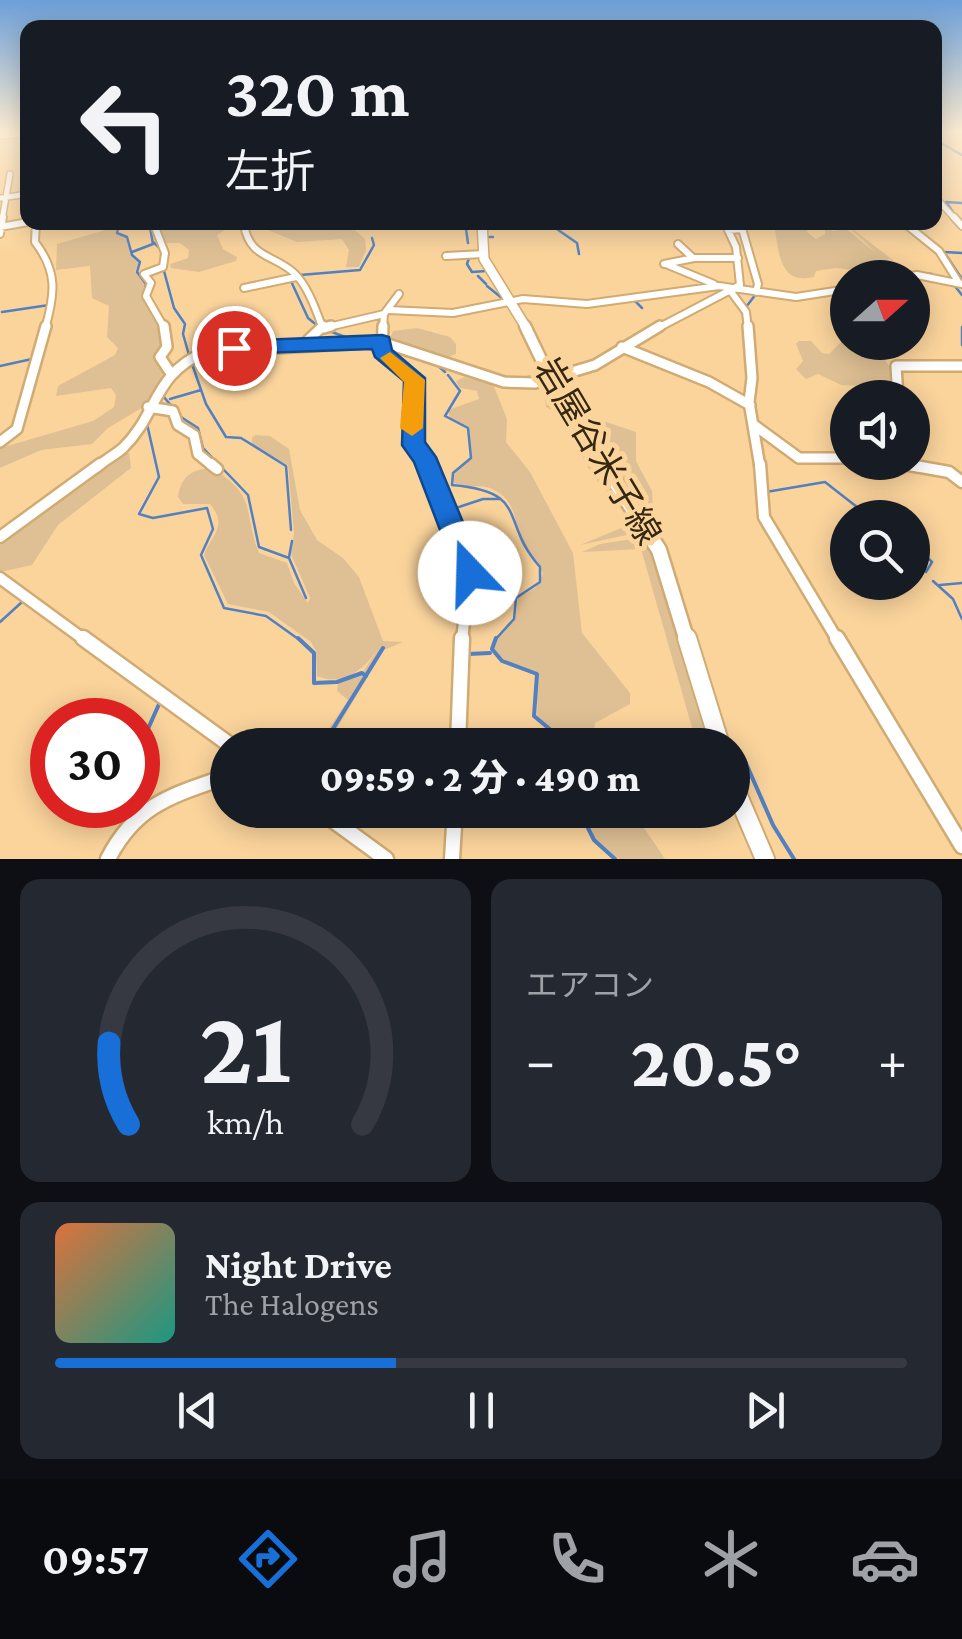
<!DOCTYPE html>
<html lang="ja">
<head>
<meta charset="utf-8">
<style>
	body { margin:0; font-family:"Crimson Pro","Noto Sans JP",serif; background:#242831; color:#f1f3f6; height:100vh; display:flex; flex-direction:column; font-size:38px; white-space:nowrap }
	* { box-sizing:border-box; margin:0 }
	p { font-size:32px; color:#9ea1a6 }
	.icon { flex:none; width:55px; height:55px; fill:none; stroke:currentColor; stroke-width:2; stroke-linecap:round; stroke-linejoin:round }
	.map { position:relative; height:859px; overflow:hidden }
	.side { display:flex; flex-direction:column; gap:20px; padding:20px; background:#0d0f14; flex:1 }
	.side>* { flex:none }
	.banner { position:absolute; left:20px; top:20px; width:922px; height:210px; border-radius:20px; box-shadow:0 5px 25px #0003; background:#171b24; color:#f1f3f6; overflow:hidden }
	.needle { width:65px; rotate:69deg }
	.fabs { position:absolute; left:830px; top:260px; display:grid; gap:20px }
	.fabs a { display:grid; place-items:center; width:100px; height:100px; border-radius:50%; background:#171b24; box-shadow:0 5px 25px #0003; font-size:50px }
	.speed { position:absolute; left:30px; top:698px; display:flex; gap:20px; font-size:50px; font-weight:700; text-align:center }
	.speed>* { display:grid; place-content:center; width:130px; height:130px; border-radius:50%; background:#171b24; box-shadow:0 5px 25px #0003; line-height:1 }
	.speed .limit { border:15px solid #d22; background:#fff; color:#111 }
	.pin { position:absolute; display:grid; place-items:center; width:85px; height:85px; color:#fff; margin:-42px; border:5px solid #fff; border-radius:50%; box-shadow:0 2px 10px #0007 }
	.me { position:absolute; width:110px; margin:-55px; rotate:339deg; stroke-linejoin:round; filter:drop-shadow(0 0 8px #0008) }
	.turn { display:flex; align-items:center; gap:35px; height:210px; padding:0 40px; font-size:45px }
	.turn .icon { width:130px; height:130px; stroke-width:2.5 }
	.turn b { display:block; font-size:70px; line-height:85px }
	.big { font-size:75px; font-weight:800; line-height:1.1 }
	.side .card { flex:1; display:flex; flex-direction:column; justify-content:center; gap:15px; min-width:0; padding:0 35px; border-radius:20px; background:#242831 }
	.side .dial { align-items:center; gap:0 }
	.dial svg { height:260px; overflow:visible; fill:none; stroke:#363941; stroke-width:7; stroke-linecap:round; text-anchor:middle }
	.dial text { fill:#f1f3f6; stroke:none }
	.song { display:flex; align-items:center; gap:30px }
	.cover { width:120px; height:120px; border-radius:15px; background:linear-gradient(135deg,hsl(20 70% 55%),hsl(170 70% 35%)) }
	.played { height:10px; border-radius:5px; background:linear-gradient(90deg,#186fd8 40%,#363941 40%) }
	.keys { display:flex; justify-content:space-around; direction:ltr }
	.heat { display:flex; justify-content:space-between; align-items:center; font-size:55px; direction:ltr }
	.side .tiles { flex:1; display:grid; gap:20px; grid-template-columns:1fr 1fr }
	.card:last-child { grid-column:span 2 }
	.trip { position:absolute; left:210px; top:728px; width:540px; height:100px; border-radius:50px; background:#171b24; box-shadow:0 5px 25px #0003; font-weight:800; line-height:100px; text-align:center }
	.tab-bar { display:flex; height:160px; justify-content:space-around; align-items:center; background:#090b0e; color:#9ea1a6 }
	.tab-bar .icon { width:70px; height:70px }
	.tab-bar .current { color:#186fd8 }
	.tab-bar b { font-size:45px; color:#f1f3f6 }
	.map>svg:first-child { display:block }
	.green { fill:#dfc094 }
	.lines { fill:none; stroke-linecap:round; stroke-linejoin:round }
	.stream-far1 { stroke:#5280c0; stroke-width:2.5 }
	.stream { stroke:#5280c0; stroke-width:4 }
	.minor-far4-casing { stroke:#d0ab73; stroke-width:8 }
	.minor-far3-casing { stroke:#d0ab73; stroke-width:10 }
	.minor-far2-casing { stroke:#d0ab73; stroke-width:14 }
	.minor-far1-casing { stroke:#d0ab73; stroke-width:15 }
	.minor-casing { stroke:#d0ab73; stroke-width:19 }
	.major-far3-casing { stroke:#d0ab73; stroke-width:12 }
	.major-far2-casing { stroke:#d0ab73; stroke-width:15 }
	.major-far1-casing { stroke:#d0ab73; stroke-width:19 }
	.major-casing { stroke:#d0ab73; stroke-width:22 }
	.minor-far4 { stroke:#fff; stroke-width:5 }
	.minor-far3 { stroke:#fff; stroke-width:6 }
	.minor-far2 { stroke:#fff; stroke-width:9 }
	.minor-far1 { stroke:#fff; stroke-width:10 }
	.minor { stroke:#fff; stroke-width:14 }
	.major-far3 { stroke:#fff; stroke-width:9 }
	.major-far2 { stroke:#fff; stroke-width:10 }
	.major-far1 { stroke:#fff; stroke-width:14 }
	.major { stroke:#fff; stroke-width:18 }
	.route { fill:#186fd8; stroke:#10488c; stroke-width:2.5 }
	.slow { fill:#f59e0b }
	.labels { text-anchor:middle; stroke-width:10; stroke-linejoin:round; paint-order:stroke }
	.street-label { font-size:35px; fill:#362710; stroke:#fbd49c }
</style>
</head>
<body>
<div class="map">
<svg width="962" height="859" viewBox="0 0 962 859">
	<rect width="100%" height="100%" fill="#fbd49c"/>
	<path class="green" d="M157 223H236L217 235 223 249 237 257 236 261 199 272 171 268 170 264 188 258 189 250 180 243H165L158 236Z
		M251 223H347L365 239 366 250 359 267H346L349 250 342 239 297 242Z
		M768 223H810L807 232 816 239 825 234V229L834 231 844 227 876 253 845 223H847C864 241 892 255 904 273L958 280 904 274 888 258 895 272 888 274 836 268 816 271 814 277C778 286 779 249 774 225Z
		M116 227 117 234 126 237 131 256 139 262 135 272 146 284 143 296 159 323 164 372 145 406 108 428 92 444 41 450 0 468V448L93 421 114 407 116 395 111 388 56 396 58 386 115 355 118 348 107 337 109 306 92 298 90 266 56 270 57 244Z
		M847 320 848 342 872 343 890 367 895 393 878 397 861 386 841 385 818 374 806 379 796 369 803 361 796 344 799 341H811L822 353 829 354 845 338 839 325Z
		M417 328 450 337 456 344V354L446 358 390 338 393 331Z
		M464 377 493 384 507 419 506 442 530 472 573 553 582 633 630 693V704L595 723 591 745H556L553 730 537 719 538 673 502 660 494 652 495 640 515 619 518 598 535 588 543 574C540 560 532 558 524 548 513 532 522 501 490 488 476 483 463 491 452 481L454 474 471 458 468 428 450 419 448 410 479 399 477 391 460 388 456 381Z
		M544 388 555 393 641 532 580 545 631 524 620 505 591 474 565 417 546 407Z
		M592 417 636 432V461L652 491 653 507 643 506 586 425V418Z
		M256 435 270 436 289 449 300 510 317 540 343 558 359 577 383 641 403 642 384 650 327 745H318L348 700 337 691 338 684 361 675 378 649C364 669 344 687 317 676L316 651 311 642 269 612 228 604 204 555C211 535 229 526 210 504H183L178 497C181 476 192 469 212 468 259 497 242 511 259 553L287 563 294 583 308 603 310 598 291 554 294 533 288 465 252 444V437Z
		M129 453 131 468 58 525 32 565 0 572V545L120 454Z
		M645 537 660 566 713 745H697L641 549 582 552 600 544Z
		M582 810H632L665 859H618L595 839Z"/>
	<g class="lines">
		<path class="stream-far1" d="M935 140 962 155
			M955 215 946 202 962 203
			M120 222 117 233 127 237 132 255 140 262 137 272 146 284 144 297
			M465 222 468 243
			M551 225 577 243 579 254
			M489 237H493
			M153 242 161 249
			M132 252 153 244 149 222
			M944 252 962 253
			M946 255 962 279
			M469 258 467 264 472 272 486 271
			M164 271 174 308 185 324 183 334 189 355
			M901 272 932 274
			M300 275 360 270 374 245 372 238
			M478 276 486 284
			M290 279 308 318 319 327
			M954 285 962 295
			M487 286 503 299
			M633 299 642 308
			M746 307 756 294
			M2 312 49 305 43 325
			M962 327V345
			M329 331 351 339
			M528 344 536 358
			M435 363 445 372
			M192 364 206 404 226 437 241 438 286 466 291 530
			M0 366 32 359
			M448 375 460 391 445 416 468 428 471 458 453 473 452 485C531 492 499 521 540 567V582L516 598 514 619 494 641
			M528 377H537L539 367
			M163 396 181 417 198 428 203 448 248 495 259 547 289 558 306 598
			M170 399 201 390
			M160 401 168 387
			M147 424 159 477 139 514 153 518 207 508 213 529 201 555 224 608 266 616 301 641
			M766 492 825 482 871 518
			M758 496 760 518
			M450 510 483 499H500
			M912 543 932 562 926 572
			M289 557 292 541
			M933 581 953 599 962 619
			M940 585 962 583
			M0 622 22 602"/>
		<path class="stream" d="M298 638 314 653V683L337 682 362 673 366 676
			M496 638 492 649 502 661 537 674 534 716 552 731 555 745
			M468 654 490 653
			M323 745 383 648
			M138 751 160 702
			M735 761H745L773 825 794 859
			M306 810 350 841
			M579 810 594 840 615 859"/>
		<defs>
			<path id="minor-far4" d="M0 136 28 134
				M935 197 956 220
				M1 198 28 194
				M2 220 10 174"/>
			<path id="minor-far3" d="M954 217 962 226
				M36 222 35 242C58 272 55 294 45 329
				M153 222 165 253 163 267 144 274 151 283 146 296 165 329
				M903 222 939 251 959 283
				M244 225C250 258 272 254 293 272 308 285 317 313 323 329
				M741 225 758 284 756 292
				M0 227 28 222
				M0 234 3 217
				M678 244 693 258
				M446 256 483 254
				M664 264 694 258H738
				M668 265 714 284
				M897 278 917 275 962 284
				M244 288 296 277
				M729 289 746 312 748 329
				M389 310 453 313 523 299 587 304 719 286 796 297 848 289
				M324 328 384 314 399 294
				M383 329 384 314
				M656 329 740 285 736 247 728 230 742 229"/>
			<path id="minor-far2" d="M164 326 167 347 160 357 170 372
				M383 326 382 352 415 380 413 445 428 467
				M748 326 752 378 749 402 760 467
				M324 328 331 326
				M305 343 323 326
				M622 347 709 382 750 405
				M898 398 896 366H962
				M148 407 173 411 178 425 194 435 198 454 214 467
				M754 425 799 458H848
				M0 442 17 429 46 326
				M892 462 918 467
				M97 467C105 460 115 455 123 448 158 414 153 374 205 352L382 342 504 382 535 383 595 365 660 326"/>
			<path id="minor-far1" d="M211 464 217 469
				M427 464 470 565 462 641
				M760 464 764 517 838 641
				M904 464 949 472 962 482
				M0 537 100 464
				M0 578 86 641"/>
			<path id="minor" d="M83 638 230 745
				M837 638 962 846
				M458 745 462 638
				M319 810 386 859
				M108 859C136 804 173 795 228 776
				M452 859 455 810"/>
			<path id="major-far3" d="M482 222 484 259 527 329"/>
			<path id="major-far2" d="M525 326 552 382 606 467"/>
			<path id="major-far1" d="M604 464 659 550 687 641"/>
			<path id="major" d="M687 638 720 745
				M732 782 765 859"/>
		</defs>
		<use href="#minor-far4" class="minor-far4-casing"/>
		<use href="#minor-far3" class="minor-far3-casing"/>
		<use href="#minor-far2" class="minor-far2-casing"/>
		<use href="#minor-far1" class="minor-far1-casing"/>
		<use href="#minor" class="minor-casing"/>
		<use href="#major-far3" class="major-far3-casing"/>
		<use href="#major-far2" class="major-far2-casing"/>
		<use href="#major-far1" class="major-far1-casing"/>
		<use href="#major" class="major-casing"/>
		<use href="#minor-far4" class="minor-far4"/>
		<use href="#minor-far3" class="minor-far3"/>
		<use href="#minor-far2" class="minor-far2"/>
		<use href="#minor-far1" class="minor-far1"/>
		<use href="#minor" class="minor"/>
		<use href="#major-far3" class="major-far3"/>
		<use href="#major-far2" class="major-far2"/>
		<use href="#major-far1" class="major-far1"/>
		<use href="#major" class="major"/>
	</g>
	<linearGradient id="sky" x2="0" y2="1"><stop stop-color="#6c9fd8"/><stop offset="0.52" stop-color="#fdecd2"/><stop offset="1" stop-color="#fdecd2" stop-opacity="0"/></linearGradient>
	<rect width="962" height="253" fill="url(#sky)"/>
	<path class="route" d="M382 335 389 337 392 350 425 378V442L436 457 484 573 480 582 470 586 460 582 414 462 402 445 404 381 375 357 372 349 234 354 225 348 234 341Z"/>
	<path class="slow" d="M390 352 425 380 423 428 412 436 400 428 404 382 380 358Z"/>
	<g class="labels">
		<g class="street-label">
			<text transform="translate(598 451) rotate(59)" y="12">岩屋谷米子線</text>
		</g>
	</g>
</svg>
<div class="fabs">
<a><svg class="needle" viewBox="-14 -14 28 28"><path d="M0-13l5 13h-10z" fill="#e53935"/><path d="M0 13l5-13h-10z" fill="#9ea1a6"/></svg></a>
<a><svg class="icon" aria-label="sound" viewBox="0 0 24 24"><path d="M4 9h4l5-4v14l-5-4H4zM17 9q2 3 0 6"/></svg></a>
<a><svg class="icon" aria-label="search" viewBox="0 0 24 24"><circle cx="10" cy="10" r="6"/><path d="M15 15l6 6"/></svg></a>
</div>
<div class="speed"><div class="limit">30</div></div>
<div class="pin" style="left:234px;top:348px;background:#d93025"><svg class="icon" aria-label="arrive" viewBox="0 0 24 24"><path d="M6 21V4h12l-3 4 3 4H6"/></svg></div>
<svg class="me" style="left:470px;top:573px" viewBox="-20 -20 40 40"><circle r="19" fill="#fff"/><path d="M0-13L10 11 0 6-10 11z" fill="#186fd8"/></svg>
<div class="trip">09:59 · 2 分 · 490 m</div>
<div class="banner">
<div class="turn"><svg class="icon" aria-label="left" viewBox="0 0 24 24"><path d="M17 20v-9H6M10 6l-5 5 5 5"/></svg><div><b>320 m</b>左折</div></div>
</div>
</div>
<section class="side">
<div class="tiles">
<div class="card dial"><svg viewBox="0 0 100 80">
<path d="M14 69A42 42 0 1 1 86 69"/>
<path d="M14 69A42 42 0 0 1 8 44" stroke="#186fd8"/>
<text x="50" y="56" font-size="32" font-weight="700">21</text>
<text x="50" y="72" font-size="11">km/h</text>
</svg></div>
<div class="card"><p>エアコン</p>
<div class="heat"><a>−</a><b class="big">20.5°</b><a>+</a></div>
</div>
<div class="card">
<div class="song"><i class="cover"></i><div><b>Night Drive</b><p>The Halogens</p></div></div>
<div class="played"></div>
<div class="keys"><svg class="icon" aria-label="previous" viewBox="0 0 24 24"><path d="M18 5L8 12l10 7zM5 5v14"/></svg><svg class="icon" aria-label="pause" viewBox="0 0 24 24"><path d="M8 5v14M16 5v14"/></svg><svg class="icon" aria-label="next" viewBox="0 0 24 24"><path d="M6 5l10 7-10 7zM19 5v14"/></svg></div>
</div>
</div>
</section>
<nav class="tab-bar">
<b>09:57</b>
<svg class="icon current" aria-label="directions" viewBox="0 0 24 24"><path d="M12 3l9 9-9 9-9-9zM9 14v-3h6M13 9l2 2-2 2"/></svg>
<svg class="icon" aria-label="music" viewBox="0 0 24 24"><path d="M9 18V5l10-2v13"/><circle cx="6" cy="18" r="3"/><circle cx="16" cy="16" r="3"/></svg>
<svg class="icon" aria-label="phone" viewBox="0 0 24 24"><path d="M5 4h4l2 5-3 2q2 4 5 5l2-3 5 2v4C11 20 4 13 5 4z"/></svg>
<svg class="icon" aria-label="climate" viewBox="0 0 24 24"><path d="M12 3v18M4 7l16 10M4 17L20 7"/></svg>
<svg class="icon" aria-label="car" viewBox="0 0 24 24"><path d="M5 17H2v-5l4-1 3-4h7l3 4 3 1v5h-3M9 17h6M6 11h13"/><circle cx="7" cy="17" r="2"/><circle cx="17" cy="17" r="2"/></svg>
</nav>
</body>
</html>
